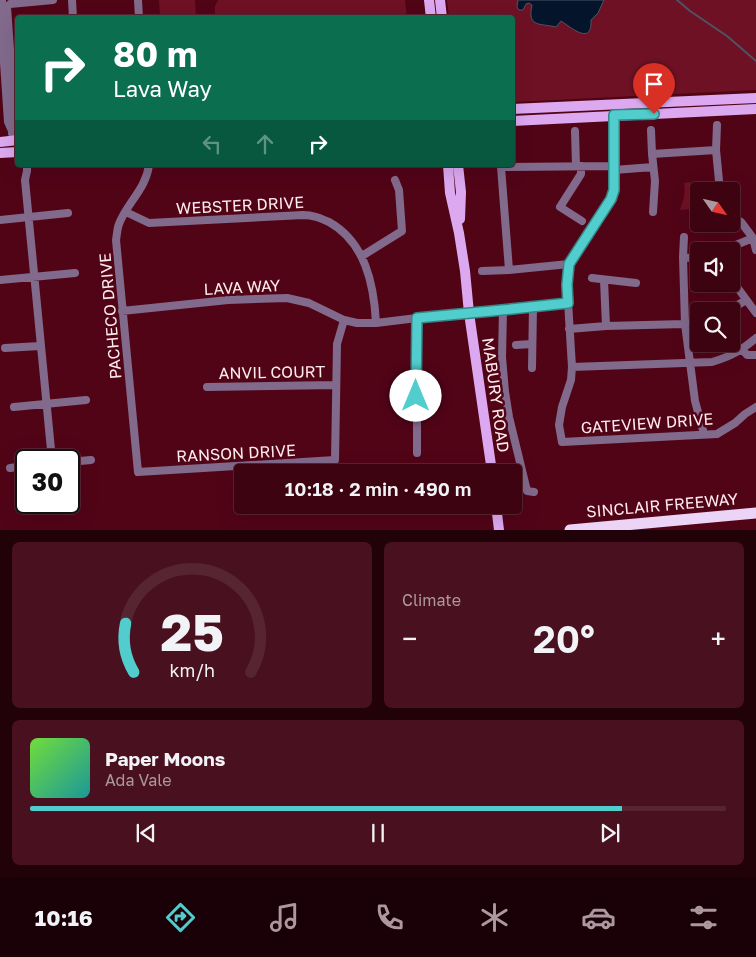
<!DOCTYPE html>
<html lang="en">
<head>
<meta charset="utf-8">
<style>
	body { margin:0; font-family:"Golos Text",sans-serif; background:#49111f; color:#f1f3f6; height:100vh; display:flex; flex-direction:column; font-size:19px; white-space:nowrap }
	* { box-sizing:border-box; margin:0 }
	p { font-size:16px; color:#ad989f }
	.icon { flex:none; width:28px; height:28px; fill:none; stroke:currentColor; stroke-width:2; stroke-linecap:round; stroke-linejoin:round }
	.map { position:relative; height:530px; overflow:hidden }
	.side { display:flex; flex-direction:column; gap:12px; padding:12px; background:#220209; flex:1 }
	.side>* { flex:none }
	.hud { position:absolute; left:15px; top:15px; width:500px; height:152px; border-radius:5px; box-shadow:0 5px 20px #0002,0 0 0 1px #572531; background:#0b6e4f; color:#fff; overflow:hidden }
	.needle { width:32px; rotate:124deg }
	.fabs { position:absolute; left:690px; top:182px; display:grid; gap:10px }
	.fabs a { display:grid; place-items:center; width:50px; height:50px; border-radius:5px; background:#3e0311; box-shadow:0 5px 20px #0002,0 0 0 1px #572531; font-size:25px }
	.speed { position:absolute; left:15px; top:449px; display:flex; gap:10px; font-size:25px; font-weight:700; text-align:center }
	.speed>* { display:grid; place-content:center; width:65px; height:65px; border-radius:50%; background:#3e0311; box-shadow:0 5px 20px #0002,0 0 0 1px #572531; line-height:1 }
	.speed .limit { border:2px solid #111; border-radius:8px; background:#fff; color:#111 }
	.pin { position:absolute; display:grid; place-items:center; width:42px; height:42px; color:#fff; margin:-51px -21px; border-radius:50% 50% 50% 0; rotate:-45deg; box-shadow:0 0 5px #0007 }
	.pin .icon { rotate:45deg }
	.me { position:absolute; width:55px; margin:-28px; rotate:0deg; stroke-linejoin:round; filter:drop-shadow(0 0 4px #0008) }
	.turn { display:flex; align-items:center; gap:18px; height:105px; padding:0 15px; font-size:22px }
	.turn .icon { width:65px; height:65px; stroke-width:2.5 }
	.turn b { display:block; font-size:35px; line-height:42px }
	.lanes { display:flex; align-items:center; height:48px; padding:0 15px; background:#0003; justify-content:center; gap:25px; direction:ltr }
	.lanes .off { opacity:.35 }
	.big { font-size:38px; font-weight:600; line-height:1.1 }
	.side .widget { flex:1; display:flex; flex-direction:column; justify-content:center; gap:8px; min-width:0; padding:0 18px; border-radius:8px; background:#49111f }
	.side .dial { align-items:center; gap:0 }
	.dial svg { height:130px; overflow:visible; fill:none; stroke:#572531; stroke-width:7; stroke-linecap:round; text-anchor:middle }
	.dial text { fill:#f1f3f6; stroke:none }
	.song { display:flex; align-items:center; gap:15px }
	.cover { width:60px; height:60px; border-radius:8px; background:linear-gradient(135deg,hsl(100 70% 55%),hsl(180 70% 35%)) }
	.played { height:5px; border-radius:2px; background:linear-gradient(90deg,#52cdcd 85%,#572531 85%) }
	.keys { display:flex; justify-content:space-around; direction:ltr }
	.heat { display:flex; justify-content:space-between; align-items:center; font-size:28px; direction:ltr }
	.side .tiles { flex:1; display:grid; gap:12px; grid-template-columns:1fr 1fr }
	.widget:last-child { grid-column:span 2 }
	.trip { position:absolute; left:234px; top:464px; width:288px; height:50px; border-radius:5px; background:#3e0311; box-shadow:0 5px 20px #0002,0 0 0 1px #572531; font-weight:600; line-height:50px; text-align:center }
	.dock { display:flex; height:80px; justify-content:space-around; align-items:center; background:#190107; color:#ad989f }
	.dock .icon { width:35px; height:35px }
	.dock .current { color:#52cdcd }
	.dock b { font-size:22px; color:#f1f3f6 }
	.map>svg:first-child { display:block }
	.green { fill:#6f1125 }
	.water { fill:#03142b; stroke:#4e5465 }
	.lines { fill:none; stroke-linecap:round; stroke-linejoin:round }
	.stream { stroke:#4e5465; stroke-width:2 }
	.minor { stroke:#826a8c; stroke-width:8 }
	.major { stroke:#dca9f1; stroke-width:10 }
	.highway { stroke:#ecd4f6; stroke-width:11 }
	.route-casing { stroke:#358585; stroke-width:12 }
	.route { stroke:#52cdcd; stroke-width:9 }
	.labels { text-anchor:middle; stroke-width:5; stroke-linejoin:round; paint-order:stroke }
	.street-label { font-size:16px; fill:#feebeb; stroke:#520417 }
</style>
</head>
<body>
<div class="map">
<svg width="756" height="530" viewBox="0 0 756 530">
	<rect width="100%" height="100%" fill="#520417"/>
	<path class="green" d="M159 0H195L196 17H160Z
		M218 0H405L407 17H215V6Z
		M447 0H756V90L513 102 512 18 449 17Z
		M690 182V209L680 210C683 201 686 193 684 183Z"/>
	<path class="water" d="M518 0H604L598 13 591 20C592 46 572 28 561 21L556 27C540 23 527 28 532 5L529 3 526 4 523 10H519L517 7Z"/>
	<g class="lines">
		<path class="stream" d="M677 0 690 11 727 36 756 61"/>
		<path class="minor" d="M72 0 73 18
			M138 0 139 18
			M0 27 2 33 8 122 12 131
			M2 30V0
			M614 115V190L611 199 569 264 567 285 572 367 571 380 562 407 559 425 562 442 717 434 735 423 745 414 756 407
			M717 125 716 150 720 191
			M651 130 652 154 655 181 653 212
			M575 131 576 166
			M12 133 15 119 7 7 10 4 53 0
			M652 154 716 150
			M27 165V171L25 180 52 460
			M149 165C146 189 127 203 119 224 117 229 117 235 116 240L138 472 335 460 337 344 344 320
			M581 166V174L560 207 582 221
			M501 167 613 166
			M501 167 509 270
			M614 170 653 167
			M126 212 149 223 303 215C313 215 320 218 329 222 365 242 374 284 376 323
			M731 216 741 222 753 238 756 250
			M0 220 68 213
			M684 237 683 257 685 324 695 401 704 434
			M721 251 753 238
			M362 256 402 231 399 190 395 180
			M683 257 692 258 699 257
			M482 271 509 270 569 264
			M592 278 636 283
			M0 280 75 273
			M604 280 606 326
			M737 287 756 313
			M503 310 502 357 505 392 509 417 527 491 534 492
			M122 311 228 300 287 298 309 303 344 320 357 323H376L417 318 483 311 503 310 568 303
			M728 311 746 300
			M417 318V453
			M569 329 606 326 685 324 699 322
			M516 345 532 344
			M5 348 40 346
			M742 349 747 355H756
			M572 367 712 362C732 356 740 351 756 338
			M532 368 533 307
			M207 387 336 385
			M14 407 86 400
			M69 462 91 460
			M10 468 26 466"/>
		<path class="major" d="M429 0 431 18
			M440 0 442 18
			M512 109 756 98
			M512 121 756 109
			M0 142 18 140
			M0 153 18 152
			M448 165 450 193 459 233 465 271 469 313 492 472
			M458 165 461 192 460 219
			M496 505 499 530"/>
		<path class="highway" d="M570 530 756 513"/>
	</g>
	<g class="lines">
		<defs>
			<path id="route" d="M416 396 417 318 502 310 568 303 567 285 569 264 611 199 614 190V115L654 114"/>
		</defs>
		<use href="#route" class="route-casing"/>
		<use href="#route" class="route"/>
	</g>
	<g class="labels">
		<g class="street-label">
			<text transform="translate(240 205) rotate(-3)" y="6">WEBSTER DRIVE</text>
			<text transform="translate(242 287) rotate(-3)" y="6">LAVA WAY</text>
			<text transform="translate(110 316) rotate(-95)" y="6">PACHECO DRIVE</text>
			<text transform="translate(272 372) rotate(-1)" y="6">ANVIL COURT</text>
			<text transform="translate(496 395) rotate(82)" y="6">MABURY ROAD</text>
			<text transform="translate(647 423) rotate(-4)" y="6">GATEVIEW DRIVE</text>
			<text transform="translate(236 453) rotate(-3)" y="6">RANSON DRIVE</text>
			<text transform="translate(662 505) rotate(-5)" y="6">SINCLAIR FREEWAY</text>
		</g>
	</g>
</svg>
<div class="fabs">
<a><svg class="needle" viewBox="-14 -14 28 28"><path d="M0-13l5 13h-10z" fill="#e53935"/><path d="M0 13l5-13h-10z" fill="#ad989f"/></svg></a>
<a><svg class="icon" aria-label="sound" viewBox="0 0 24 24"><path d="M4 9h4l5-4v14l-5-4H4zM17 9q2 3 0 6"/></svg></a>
<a><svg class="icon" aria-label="search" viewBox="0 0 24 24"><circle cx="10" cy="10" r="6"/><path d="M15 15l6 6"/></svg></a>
</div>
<div class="speed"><div class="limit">30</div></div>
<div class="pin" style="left:654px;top:114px;background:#d93025"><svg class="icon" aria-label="arrive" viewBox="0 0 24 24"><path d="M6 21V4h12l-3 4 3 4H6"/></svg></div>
<svg class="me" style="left:416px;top:396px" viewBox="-20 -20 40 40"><circle r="19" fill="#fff"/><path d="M0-13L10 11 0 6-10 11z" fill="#52cdcd"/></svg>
<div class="trip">10:18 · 2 min · 490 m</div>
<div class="hud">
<div class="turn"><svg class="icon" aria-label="right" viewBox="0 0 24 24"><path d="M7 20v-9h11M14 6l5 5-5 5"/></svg><div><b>80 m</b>Lava Way</div></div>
<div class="lanes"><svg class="icon off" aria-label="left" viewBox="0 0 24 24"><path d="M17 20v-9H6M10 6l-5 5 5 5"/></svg><svg class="icon off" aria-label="ahead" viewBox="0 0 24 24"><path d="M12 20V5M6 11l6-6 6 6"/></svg><svg class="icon" aria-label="right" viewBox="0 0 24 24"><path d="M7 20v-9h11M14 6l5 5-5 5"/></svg></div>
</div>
</div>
<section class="side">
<div class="tiles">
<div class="widget dial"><svg viewBox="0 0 100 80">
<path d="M14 69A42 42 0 1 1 86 69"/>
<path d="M14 69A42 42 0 0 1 9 39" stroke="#52cdcd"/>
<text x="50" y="56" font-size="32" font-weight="700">25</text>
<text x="50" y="72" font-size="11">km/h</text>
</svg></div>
<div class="widget"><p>Climate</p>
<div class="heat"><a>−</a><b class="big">20°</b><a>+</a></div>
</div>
<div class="widget">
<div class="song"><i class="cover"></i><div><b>Paper Moons</b><p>Ada Vale</p></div></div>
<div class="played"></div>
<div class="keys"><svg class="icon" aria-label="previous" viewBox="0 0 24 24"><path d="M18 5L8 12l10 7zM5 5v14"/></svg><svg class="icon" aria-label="pause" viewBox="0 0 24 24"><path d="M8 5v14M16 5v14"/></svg><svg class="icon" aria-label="next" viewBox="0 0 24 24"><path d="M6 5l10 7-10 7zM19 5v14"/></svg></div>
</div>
</div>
</section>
<nav class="dock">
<b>10:16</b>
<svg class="icon current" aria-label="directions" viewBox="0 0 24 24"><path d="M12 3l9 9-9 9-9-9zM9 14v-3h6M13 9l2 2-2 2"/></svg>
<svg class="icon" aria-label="music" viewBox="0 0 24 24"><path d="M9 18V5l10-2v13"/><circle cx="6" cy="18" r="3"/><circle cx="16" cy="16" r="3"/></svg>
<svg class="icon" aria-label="phone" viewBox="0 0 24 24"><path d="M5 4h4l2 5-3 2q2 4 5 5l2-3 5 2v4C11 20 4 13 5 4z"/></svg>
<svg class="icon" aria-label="climate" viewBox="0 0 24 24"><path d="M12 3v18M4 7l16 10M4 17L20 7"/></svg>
<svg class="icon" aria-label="car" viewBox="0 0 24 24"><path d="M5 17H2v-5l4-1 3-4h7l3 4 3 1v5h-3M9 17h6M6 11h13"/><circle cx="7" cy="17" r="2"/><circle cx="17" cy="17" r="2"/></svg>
<svg class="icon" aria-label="filters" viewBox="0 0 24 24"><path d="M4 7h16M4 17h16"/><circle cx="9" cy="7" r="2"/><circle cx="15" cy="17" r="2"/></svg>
</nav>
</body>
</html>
